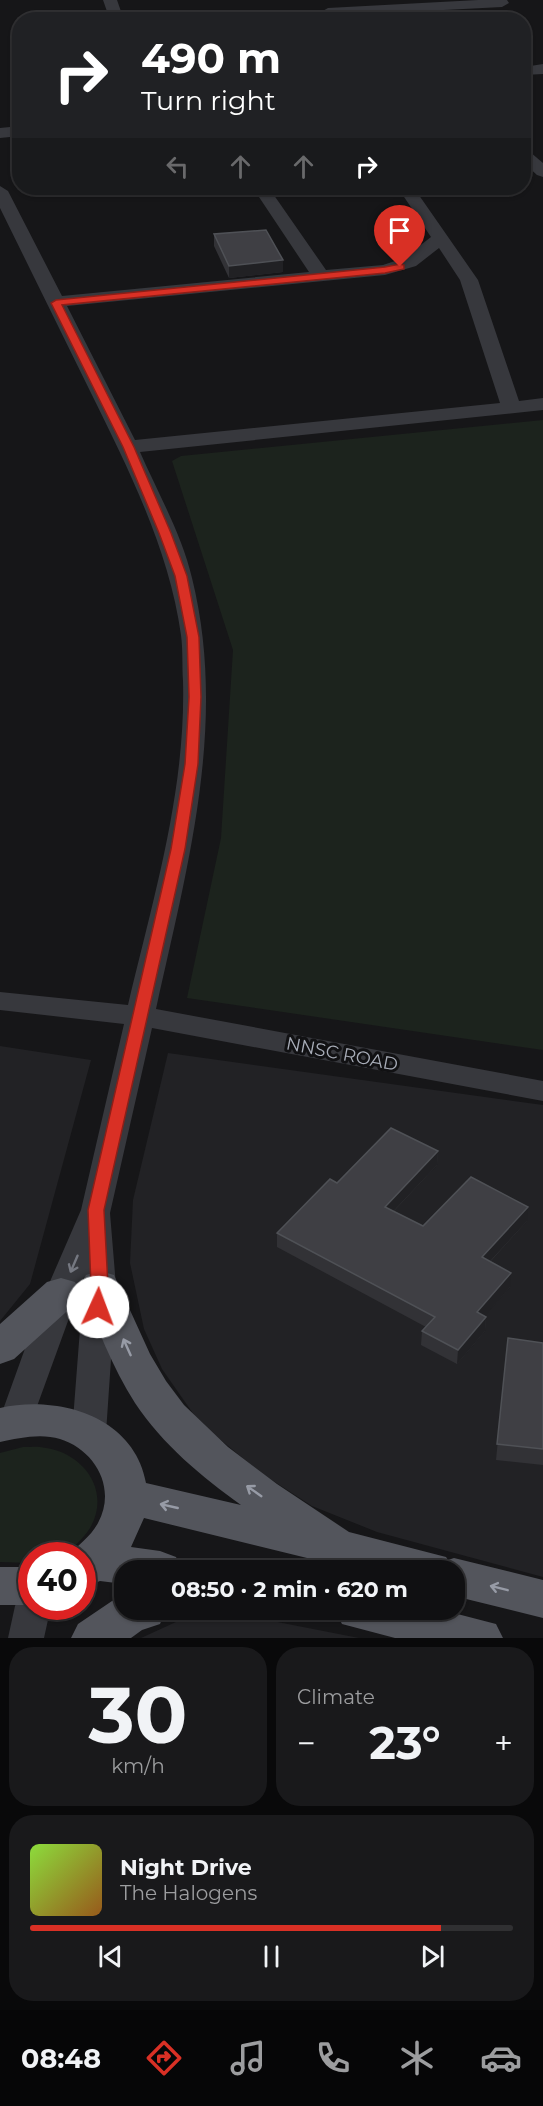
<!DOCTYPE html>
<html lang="en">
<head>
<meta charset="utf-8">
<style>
	body { margin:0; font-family:Montserrat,sans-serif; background:#19191b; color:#f1f3f6; height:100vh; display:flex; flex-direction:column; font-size:22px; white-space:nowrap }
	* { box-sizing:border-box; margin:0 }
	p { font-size:20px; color:#9c9d9f }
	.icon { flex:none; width:33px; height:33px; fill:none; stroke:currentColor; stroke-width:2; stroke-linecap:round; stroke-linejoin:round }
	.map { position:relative; height:1638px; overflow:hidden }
	.side { display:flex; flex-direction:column; gap:9px; padding:9px; background:#09090a; flex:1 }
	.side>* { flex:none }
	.hud { position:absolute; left:12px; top:12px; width:519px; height:183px; border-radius:24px; box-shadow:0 2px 4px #0004,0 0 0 2px #303032; background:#202124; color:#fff; overflow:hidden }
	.speed { position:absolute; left:18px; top:1542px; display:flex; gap:12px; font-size:30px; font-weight:700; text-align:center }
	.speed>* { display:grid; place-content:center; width:78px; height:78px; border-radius:50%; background:#101012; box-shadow:0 2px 4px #0004,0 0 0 2px #303032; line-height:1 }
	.speed .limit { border:9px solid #d22; background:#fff; color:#111 }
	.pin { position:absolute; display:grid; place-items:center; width:51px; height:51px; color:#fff; margin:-62px -26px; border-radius:50% 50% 50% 0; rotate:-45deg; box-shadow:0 0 6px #0007 }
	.pin .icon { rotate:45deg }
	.me { position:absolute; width:66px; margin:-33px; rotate:2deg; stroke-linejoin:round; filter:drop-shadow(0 0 4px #0008) }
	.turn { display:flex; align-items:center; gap:21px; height:126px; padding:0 30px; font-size:27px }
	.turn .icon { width:78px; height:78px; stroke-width:2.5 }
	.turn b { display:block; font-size:42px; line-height:51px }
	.lanes { display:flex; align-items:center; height:57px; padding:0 30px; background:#0003; justify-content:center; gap:30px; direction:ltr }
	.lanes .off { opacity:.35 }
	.big { font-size:45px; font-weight:700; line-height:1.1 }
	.side .widget { flex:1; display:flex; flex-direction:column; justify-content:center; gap:9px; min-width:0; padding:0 21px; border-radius:24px; background:#19191b }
	.side .dial { align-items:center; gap:0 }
	.dial b { font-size:78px; line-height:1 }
	.song { display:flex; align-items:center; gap:18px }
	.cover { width:72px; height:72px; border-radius:9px; background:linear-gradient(135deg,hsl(90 70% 55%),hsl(30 70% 35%)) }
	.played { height:6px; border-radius:3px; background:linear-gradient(90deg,#d93025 85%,#303032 85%) }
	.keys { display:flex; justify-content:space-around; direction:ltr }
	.heat { display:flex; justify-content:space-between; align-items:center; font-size:33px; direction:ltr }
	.side .tiles { flex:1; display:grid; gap:9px; grid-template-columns:1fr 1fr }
	.widget:last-child { grid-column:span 2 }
	.trip { position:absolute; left:114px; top:1560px; width:351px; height:60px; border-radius:24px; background:#101012; box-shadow:0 2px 4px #0004,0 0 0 2px #303032; font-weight:700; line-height:60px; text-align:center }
	.tab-bar { display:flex; height:96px; justify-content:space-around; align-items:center; background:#060607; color:#9c9d9f }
	.tab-bar .icon { width:42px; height:42px }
	.tab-bar .on { color:#d93025 }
	.tab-bar b { font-size:27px; color:#f1f3f6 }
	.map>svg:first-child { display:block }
	.built { fill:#222225 }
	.green { fill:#1c231d }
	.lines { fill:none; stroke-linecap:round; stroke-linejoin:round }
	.minor { fill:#37383d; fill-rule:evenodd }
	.major { fill:#53555c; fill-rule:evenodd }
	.wall { fill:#323236 }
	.shaded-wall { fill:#212124 }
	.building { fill:#3f3f44; stroke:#4f5156; stroke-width:1.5 }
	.oneway { stroke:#757881 }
	.oneway2 { stroke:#979ba6 }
	.route { fill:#d93025; stroke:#8d1f18; stroke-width:1.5 }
	.labels { text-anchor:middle; stroke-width:6; stroke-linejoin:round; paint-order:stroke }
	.street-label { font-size:18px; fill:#a8adb8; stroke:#111113 }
</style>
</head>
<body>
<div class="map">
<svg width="543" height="1638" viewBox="0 0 543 1638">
	<rect width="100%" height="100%" fill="#161618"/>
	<path class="built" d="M0 1046 91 1060 30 1284 0 1321Z
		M168 1053 543 1105V1577L377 1532 312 1506 261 1473 199 1422 162 1369 144 1329 130 1263 133 1200Z
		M219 1617 262 1619 359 1638H141L176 1622Z"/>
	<path class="green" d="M543 420V1050L187 998 221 838 233 650 172 461 181 456Z
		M23 1447C30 1447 38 1446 46 1448 85 1454 111 1492 90 1528 83 1539 71 1551 59 1555 51 1557 40 1556 32 1556L31 1563 0 1562V1453Z"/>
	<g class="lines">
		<path class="minor" d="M103 0H117L124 20H110Z
			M478 0H507L509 3 502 7 328 16 321 12 328 8Z
			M543 64V74L524 75V67Z
			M20 126V136L0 138V128Z
			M524 150 530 152 543 163V177L537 175 524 163Z
			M0 186 8 191 62 296 309 272 253 188H269L326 270 383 265 404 258 431 237 398 188H414L478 280 519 401 543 398V410L140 452C158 493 182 535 192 578 228 723 187 868 156 1009L543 1081V1101L152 1028 110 1213 116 1286 106 1433 101 1443 89 1447 77 1443 72 1433 84 1277 28 1431 16 1435 4 1431 0 1418 45 1293 81 1210 124 1024 0 1010V992L128 1005C153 899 186 791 183 681 182 666 183 650 181 635 169 549 128 468 90 391 60 330 30 269 0 208ZM439 248 460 280 500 403 135 440 67 306 385 275 416 266Z
			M32 1591V1606H51L44 1638H8L15 1606 20 1595Z"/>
		<path class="major" d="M100 1271 114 1275 150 1354 166 1381 184 1405 228 1447 277 1484 349 1532 446 1557 448 1560 454 1558 543 1580V1618L454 1596V1570H356L144 1518 131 1547 160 1551 176 1557 182 1570H124V1584L100 1581 82 1588V1556H66C78 1546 91 1536 98 1523 117 1488 95 1450 60 1439 41 1433 18 1438 0 1442V1408C58 1395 134 1416 146 1483L241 1505C201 1476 163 1445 135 1403 112 1367 97 1326 80 1286L86 1275Z
			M61 1278 75 1282 81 1293 75 1304 14 1359 0 1364V1324L47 1282Z
			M0 1567H32V1605H0Z
			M124 1597V1610H166L160 1624 142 1630 131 1638H71L78 1624 112 1601Z
			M335 1610H442L496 1624 503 1638H395L342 1624Z"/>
	</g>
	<path class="wall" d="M214 234 283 260V272L229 278 214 246Z
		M438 1151 437 1165 394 1211 423 1226 527 1221 490 1262 510 1287 484 1316 486 1317 485 1331 457 1364 421 1345 422 1331 426 1327 277 1247V1233L337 1183Z
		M508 1338 543 1343V1465L496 1460Z"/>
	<path class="shaded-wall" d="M283 260V272L229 278V266Z
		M438 1151 437 1165 384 1221 385 1207Z
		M528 1207 527 1221 480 1272 482 1257Z
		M511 1273 510 1287 476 1326 477 1312Z
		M486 1317 485 1331 457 1364 458 1350Z"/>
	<path class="building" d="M266 230 283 260 229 266 214 234Z
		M391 1128 438 1151 385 1207 423 1226 471 1177 528 1207 482 1257 511 1273 477 1312 486 1317 458 1350 422 1331 435 1317 277 1233 330 1179 337 1183Z
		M508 1338 543 1343V1449L497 1444Z"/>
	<defs><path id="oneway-shaft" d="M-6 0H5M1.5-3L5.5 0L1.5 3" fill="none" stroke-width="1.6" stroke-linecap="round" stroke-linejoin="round" transform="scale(1.5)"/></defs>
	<use class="oneway" href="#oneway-shaft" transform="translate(74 1264) rotate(113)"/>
	<g class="oneway2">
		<use href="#oneway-shaft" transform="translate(127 1347) rotate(-114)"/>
		<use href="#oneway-shaft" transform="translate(254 1491) rotate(-145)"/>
		<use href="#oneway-shaft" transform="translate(169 1506) rotate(-167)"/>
		<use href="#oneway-shaft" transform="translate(499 1588) rotate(-166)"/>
	</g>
	<path class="route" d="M400 264 404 265V269L385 273 62 305 134 447 171 533 187 576 199 637 201 697 198 764 185 849 104 1210 108 1286 104 1312 98 1314 92 1312 90 1307 91 1286 88 1210 171 849 185 764 189 697 187 637 175 576 159 533 123 447 51 303 56 300 385 267Z"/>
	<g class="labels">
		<g class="street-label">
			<text transform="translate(342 1054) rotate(11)" y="6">NNSC ROAD</text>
		</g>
	</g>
</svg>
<div class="speed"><div class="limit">40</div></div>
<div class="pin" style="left:400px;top:267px;background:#d93025"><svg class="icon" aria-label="arrive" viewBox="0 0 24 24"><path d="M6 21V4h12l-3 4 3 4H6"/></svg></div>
<svg class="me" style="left:98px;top:1307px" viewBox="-20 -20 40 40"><circle r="19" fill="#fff"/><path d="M0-13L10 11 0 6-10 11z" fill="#d93025"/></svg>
<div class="trip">08:50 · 2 min · 620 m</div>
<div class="hud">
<div class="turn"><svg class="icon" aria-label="right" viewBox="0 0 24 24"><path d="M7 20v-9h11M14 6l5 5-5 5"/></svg><div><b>490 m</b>Turn right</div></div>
<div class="lanes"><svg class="icon off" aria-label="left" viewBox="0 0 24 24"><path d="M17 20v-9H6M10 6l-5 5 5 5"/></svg><svg class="icon off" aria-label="ahead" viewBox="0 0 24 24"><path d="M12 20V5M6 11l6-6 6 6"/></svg><svg class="icon off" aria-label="ahead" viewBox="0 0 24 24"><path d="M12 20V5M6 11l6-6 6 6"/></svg><svg class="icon" aria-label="right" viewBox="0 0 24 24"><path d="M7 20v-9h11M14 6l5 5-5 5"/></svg></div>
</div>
</div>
<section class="side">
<div class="tiles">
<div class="widget dial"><b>30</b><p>km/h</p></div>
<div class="widget"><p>Climate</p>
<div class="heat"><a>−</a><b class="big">23°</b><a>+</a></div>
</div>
<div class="widget">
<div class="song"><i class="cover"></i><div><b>Night Drive</b><p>The Halogens</p></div></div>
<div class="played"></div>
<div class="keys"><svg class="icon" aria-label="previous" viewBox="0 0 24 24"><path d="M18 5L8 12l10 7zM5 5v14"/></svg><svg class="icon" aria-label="pause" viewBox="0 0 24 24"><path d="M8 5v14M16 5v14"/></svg><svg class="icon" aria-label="next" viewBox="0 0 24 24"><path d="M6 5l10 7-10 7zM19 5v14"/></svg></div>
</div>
</div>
</section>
<nav class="tab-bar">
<b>08:48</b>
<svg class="icon on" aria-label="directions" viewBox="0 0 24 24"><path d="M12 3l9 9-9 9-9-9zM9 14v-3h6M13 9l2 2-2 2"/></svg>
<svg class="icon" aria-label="music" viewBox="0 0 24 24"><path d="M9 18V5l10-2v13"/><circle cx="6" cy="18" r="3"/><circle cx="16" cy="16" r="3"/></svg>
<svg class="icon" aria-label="phone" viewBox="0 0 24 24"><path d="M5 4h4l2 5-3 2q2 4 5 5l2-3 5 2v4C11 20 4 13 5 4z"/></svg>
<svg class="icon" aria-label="climate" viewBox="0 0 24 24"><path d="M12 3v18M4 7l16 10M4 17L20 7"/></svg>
<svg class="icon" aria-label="car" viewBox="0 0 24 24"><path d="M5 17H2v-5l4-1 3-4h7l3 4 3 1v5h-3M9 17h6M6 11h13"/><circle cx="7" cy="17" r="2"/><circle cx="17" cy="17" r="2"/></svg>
</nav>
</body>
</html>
